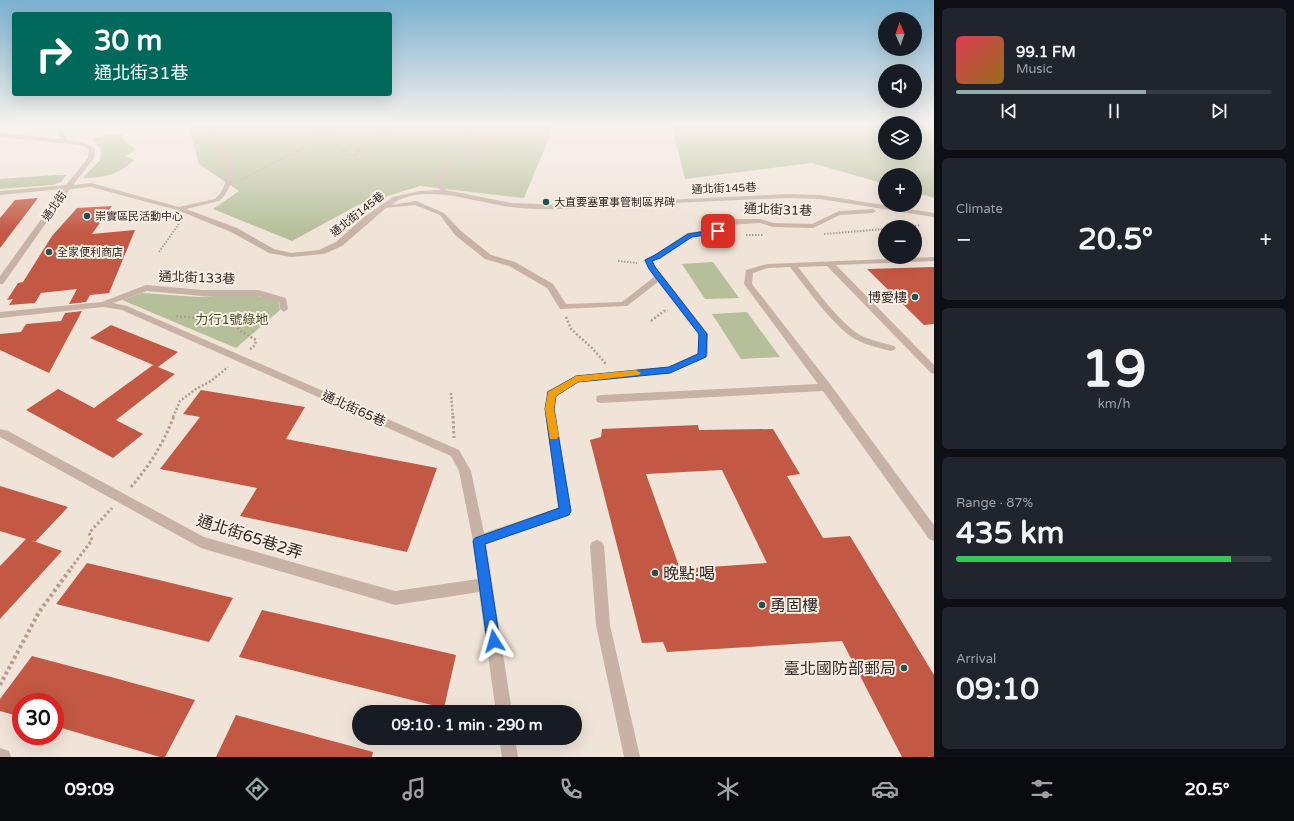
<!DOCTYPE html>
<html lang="en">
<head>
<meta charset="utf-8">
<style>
	body { margin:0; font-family:"Varela Round","Noto Sans TC",sans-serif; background:#20242c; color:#f1f3f6; height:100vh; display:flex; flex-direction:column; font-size:15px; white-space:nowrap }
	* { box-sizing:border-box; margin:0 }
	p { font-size:13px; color:#9ea1a6 }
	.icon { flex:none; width:22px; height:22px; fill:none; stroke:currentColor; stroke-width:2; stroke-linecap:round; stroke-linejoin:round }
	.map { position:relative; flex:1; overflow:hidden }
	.details { display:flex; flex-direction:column; gap:8px; padding:8px; background:#0d0f14; width:360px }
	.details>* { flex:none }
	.top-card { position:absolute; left:12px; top:12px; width:380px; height:84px; border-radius:4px; box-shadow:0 4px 16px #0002; background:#00695c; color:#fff; overflow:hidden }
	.needle { width:26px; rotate:358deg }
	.controls { position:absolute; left:878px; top:12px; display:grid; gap:8px }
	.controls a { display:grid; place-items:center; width:44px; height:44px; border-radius:50%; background:#171b24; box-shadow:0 4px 16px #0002; font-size:20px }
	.speed { position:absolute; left:12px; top:693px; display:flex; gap:8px; font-size:20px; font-weight:700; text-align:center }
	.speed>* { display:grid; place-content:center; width:52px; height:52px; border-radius:50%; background:#171b24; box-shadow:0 4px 16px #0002; line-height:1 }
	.speed .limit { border:6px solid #d22; background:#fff; color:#111 }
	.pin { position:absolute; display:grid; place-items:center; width:34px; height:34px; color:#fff; margin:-17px; border-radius:8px; box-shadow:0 2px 6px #0006 }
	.me { position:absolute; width:44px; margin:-22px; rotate:352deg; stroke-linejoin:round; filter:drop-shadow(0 0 3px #0008) }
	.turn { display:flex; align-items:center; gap:14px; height:84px; padding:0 16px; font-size:18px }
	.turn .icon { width:52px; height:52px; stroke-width:2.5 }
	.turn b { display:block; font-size:28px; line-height:34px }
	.big { font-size:30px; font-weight:700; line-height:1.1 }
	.details .widget { flex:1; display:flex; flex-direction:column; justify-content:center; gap:6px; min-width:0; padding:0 14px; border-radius:6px; background:#20242c }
	.details .dial { align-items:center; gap:0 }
	.dial b { font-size:52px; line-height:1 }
	.song { display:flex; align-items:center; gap:12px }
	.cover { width:48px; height:48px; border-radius:6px; background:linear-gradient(135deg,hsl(350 70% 55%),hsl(40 70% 35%)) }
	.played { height:4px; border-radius:2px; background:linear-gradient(90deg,#92abad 60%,#363941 60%) }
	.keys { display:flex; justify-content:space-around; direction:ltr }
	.heat { display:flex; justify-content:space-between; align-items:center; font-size:22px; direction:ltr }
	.charge { height:6px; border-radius:3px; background:linear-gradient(90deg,#34c759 87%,#363941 0) }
	.trip { position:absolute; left:352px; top:705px; width:230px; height:40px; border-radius:20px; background:#171b24; box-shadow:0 4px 16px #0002; font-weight:700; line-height:40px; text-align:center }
	.menu { display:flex; height:64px; justify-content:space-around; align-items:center; background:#090b0e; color:#9ea1a6 }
	.menu .icon { width:28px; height:28px }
	.menu .active { color:#92abad }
	.menu b { font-size:18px; color:#f1f3f6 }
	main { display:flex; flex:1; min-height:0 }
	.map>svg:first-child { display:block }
	.green { fill:#b5bf99 }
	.building { fill:#c35844; fill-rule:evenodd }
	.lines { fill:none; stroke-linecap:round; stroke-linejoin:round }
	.path-far4 { stroke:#b49c8f; stroke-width:1.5; stroke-dasharray:1 1; stroke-linecap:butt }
	.path-far3 { stroke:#b49c8f; stroke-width:2; stroke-dasharray:1.5 1.5; stroke-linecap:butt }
	.path-far2 { stroke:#b49c8f; stroke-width:2.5; stroke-dasharray:2 2; stroke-linecap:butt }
	.path-far1 { stroke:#b49c8f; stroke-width:3; stroke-dasharray:2.5 2.5; stroke-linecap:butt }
	.path { stroke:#b49c8f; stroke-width:4; stroke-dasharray:3 3; stroke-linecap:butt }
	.minor { fill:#c8b2a5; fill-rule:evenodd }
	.route { fill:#1a73e8; stroke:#114b97 }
	.slow { fill:#f59e0b }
	.poi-dot { fill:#1d5453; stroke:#f8eee4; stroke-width:1.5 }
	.labels { text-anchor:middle; stroke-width:4; stroke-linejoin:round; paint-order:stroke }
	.far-street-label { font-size:11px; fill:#342926; stroke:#f8eee4 }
	.far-poi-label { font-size:11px; fill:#342926; stroke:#f8eee4; text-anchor:start }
	.street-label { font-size:13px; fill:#342926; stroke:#f8eee4 }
	.poi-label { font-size:13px; fill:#342926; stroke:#f8eee4; text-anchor:end }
	.park-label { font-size:13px; fill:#46512a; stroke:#f8eee4 }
	.near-street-label { font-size:16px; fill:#342926; stroke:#f8eee4 }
	.near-poi-label { font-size:16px; fill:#342926; stroke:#f8eee4; text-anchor:start }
</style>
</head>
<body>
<main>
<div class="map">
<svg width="934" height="757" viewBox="0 0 934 757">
	<rect width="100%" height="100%" fill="#f0e3d8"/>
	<path class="green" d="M188 126H554L524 198 420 186 358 205 292 241 213 209 239 191 199 164Z
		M672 126H885V153H915V126H934V198L915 192V175H885V184L812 163 685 179Z
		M111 134H121L125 141 136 150 126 156 134 160C118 175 104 178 83 178L100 160 101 149 92 139Z
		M55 175H66L61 182 52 185 0 189V179Z
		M713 262 739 298 705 299 682 264Z
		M142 293 198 297 228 295 257 296 278 300 280 310 236 348 122 300Z
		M747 312 780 357 741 359 712 314Z"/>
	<path class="building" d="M38 198 0 248V218L15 200Z
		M112 206 92 234 135 230 109 293 90 295 86 302 69 304 77 289 41 293 35 303 9 305 13 299 7 300 18 283 23 282 52 236 77 208Z
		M934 267V324L924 325 867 269Z
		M82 311 49 373 0 350V334L21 332 26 324 61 321 65 313Z
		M111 325 143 338 178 352 158 367 90 338Z
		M153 365 175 374 116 420 143 434 113 458 26 410 58 389 94 408Z
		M201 390 305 407 286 439 437 468 407 552 240 516 257 488 160 469 200 417 183 414Z
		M698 425 699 430 773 429 800 474 787 476 823 538 850 536 934 675V757H902L842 641 667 652 663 642 642 643 590 440 601 437 602 429ZM722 470 767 563 680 569 646 474Z
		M0 486 68 507 35 542 30 540 62 551 0 619V566L26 539 0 531Z
		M87 563 159 580 233 598 209 642 56 604Z
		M262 610 456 655 444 708 239 657Z
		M32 656 111 677 195 700 165 757H160L55 726V702H21V717L0 711V699Z
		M236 715 373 752 372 757H216Z"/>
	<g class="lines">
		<path class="path-far4" d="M307 126 351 155 355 156 367 140 394 126
			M241 180 344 126"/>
		<path class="path-far3" d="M906 227 921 225
			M824 234 885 229
			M746 235H763
			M159 252 181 221
			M618 261 637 263"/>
		<path class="path-far2" d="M176 316 231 322 242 332 256 340 255 345 249 350
			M566 317 571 329 593 349 606 364
			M651 321 664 311H668
			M451 393 453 417
			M173 417 180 401 196 389 211 381 228 367"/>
		<path class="path-far1" d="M453 416 454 438
			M131 487C150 465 163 444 174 416
			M71 568 92 540 89 533 112 508"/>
		<path class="path" d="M0 685 39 612 72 567"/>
		<path class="minor" d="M54 126H60L67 140 83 142 95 148 94 158 73 185 91 183 179 207 215 199C226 190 227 175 228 162L226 158 207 142 211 126H217L213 142C219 146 229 151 232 158 238 170 229 194 219 201L186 209 237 228 274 249 291 253 319 250 336 242 364 217 393 197 419 191 440 190 436 183 437 170 456 156 474 149 481 141 459 129 458 128 461 126 487 141 478 151 460 158 442 172V183L446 190 511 203 563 205 789 194 820 195 934 213V217L820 199 789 198C739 200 688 202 638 205 596 207 553 212 511 207 476 203 422 181 391 205L416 201 444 213 461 231 491 255 515 262 553 284 566 304 622 302 654 277 644 260 654 255 687 233 715 229 718 221 732 219H760L774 223 812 224 839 211 873 209 876 211 873 213 840 215 813 228 773 227 760 223 724 225 721 233 692 237 660 259 652 261 656 267 708 334V355L706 357 670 373 578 382 556 396 555 409 571 511 569 515 486 544 512 712H496L479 592 395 605 201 548 0 437V429L8 431 204 537 395 591 478 579 473 541 459 471 451 456 122 310 103 307 0 318V312L102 302 146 285 202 290H258L286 298 288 309 284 312 280 309 279 302 258 296H202L147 291 113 303 127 306 459 450 471 471 484 533 558 508 545 409 547 391 576 376 668 367 698 353V334L658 282 627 306 560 309 547 288 509 266 485 259 455 235 440 215 415 205 386 208 342 246 324 254 291 257 269 253 231 232 177 210 91 187 70 189 3 284H0V276L63 189 0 195V191L66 185 88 158 89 149 80 145 0 137V133L61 139Z
			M934 257V261L836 265 934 365V374L931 373 827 266 798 267C814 287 842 327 864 337 874 341 885 343 894 346L896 348 894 350 891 351C880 348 869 346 859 341 838 333 805 286 790 267L768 268 753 273 752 284 830 384 934 525V541L929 539 823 391 601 403 597 402 596 399 597 396 601 395 818 384 744 284 746 270 767 264Z
			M597 540 602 542 604 546 610 625 640 757H624L596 625 590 546 592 542Z
			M499 738H515L518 757H502Z
			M0 748 9 751 11 757H0Z"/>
	</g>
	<linearGradient id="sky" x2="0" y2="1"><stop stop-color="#7bb1d0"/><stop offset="0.54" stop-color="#f8f2ed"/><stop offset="1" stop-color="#f8f2ed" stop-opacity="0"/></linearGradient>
	<rect width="934" height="232" fill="url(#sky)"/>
	<path class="route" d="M718 229 720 230V233L692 237 660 258 652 261 655 267 707 334 706 357 670 373 578 382 556 396 554 409 571 511 569 515 485 544 500 641 498 646 494 648 489 646 487 641 473 541 475 538 559 508 545 409 548 392 576 376 669 367 698 354 699 334 649 269 645 260 655 255 688 234Z"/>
	<path class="slow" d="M636 370 641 373 639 375 578 382 556 396 554 409 559 436 557 439H550L545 409 548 392 576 376Z"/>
	<g class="poi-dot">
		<circle cx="546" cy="202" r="4"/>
		<circle cx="87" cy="216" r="4"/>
		<circle cx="49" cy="252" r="4"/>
		<circle cx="915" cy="297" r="4"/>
		<circle cx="655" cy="573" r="4"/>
		<circle cx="762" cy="605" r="4"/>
		<circle cx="904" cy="668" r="4"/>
	</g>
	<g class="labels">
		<g class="far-street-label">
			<text transform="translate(724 188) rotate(-2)" y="4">通北街145巷</text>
			<text transform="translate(54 206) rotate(-55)" y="4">通北街</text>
			<text transform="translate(357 214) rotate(-38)" y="4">通北街145巷</text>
		</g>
		<g class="far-poi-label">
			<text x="554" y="206">大直要塞軍事管制區界碑</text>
			<text x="95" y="220">崇實區民活動中心</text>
			<text x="57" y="256">全家便利商店</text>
		</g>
		<g class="street-label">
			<text transform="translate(778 209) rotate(2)" y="5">通北街31巷</text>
			<text transform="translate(197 277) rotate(2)" y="5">通北街133巷</text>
			<text transform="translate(354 408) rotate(24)" y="5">通北街65巷</text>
		</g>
		<g class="poi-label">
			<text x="907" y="302">博愛樓</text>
		</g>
		<g class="park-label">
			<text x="232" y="324">力行1號綠地</text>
		</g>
		<g class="near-street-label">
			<text transform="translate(250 536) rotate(18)" y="6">通北街65巷2弄</text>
		</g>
		<g class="near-poi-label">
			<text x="663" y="579">晚點·喝</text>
			<text x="770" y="611">勇固樓</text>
			<text x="896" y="674" text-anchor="end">臺北國防部郵局</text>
		</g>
	</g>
</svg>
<div class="controls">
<a><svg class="needle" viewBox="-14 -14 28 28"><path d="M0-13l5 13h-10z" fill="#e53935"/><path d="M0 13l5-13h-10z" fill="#9ea1a6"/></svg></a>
<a><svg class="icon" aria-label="sound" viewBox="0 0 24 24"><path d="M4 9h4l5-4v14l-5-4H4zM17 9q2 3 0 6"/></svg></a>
<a><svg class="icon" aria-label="layers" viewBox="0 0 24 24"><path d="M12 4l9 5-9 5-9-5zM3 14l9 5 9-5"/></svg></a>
<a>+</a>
<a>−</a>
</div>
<div class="speed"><div class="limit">30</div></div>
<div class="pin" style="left:718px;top:231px;background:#d93025"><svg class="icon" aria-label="arrive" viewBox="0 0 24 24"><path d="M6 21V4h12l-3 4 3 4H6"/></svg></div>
<svg class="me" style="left:494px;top:641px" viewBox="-20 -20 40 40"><path d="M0-17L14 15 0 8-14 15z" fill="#1a73e8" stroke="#fff" stroke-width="4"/></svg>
<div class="trip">09:10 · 1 min · 290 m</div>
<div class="top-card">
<div class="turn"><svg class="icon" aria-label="right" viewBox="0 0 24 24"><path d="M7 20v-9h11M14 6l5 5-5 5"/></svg><div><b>30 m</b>通北街31巷</div></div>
</div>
</div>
<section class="details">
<div class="widget">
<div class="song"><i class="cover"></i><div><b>99.1 FM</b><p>Music</p></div></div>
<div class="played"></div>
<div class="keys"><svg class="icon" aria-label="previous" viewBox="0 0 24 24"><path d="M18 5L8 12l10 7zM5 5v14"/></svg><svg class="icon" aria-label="pause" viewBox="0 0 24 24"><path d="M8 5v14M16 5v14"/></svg><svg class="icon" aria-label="next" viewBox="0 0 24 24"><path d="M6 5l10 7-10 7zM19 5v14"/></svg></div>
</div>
<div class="widget"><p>Climate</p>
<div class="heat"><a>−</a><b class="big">20.5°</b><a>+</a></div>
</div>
<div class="widget dial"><b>19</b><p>km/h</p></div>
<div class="widget"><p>Range · 87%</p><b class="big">435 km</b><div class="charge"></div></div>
<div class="widget"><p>Arrival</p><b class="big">09:10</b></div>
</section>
</main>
<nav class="menu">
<b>09:09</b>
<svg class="icon active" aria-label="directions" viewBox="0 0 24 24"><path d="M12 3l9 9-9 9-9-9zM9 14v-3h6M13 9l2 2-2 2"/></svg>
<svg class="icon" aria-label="music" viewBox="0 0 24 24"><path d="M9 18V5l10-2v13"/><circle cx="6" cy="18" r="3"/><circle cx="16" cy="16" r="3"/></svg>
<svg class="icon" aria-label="phone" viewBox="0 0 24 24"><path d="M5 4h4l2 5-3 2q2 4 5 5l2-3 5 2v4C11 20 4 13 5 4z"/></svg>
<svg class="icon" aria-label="climate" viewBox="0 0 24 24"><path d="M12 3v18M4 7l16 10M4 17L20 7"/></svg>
<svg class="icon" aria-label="car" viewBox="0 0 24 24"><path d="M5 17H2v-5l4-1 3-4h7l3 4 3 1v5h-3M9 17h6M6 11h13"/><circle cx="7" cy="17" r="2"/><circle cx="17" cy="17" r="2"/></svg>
<svg class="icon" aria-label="filters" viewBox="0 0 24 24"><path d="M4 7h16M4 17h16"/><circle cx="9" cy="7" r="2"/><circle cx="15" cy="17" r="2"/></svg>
<b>20.5°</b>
</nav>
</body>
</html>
